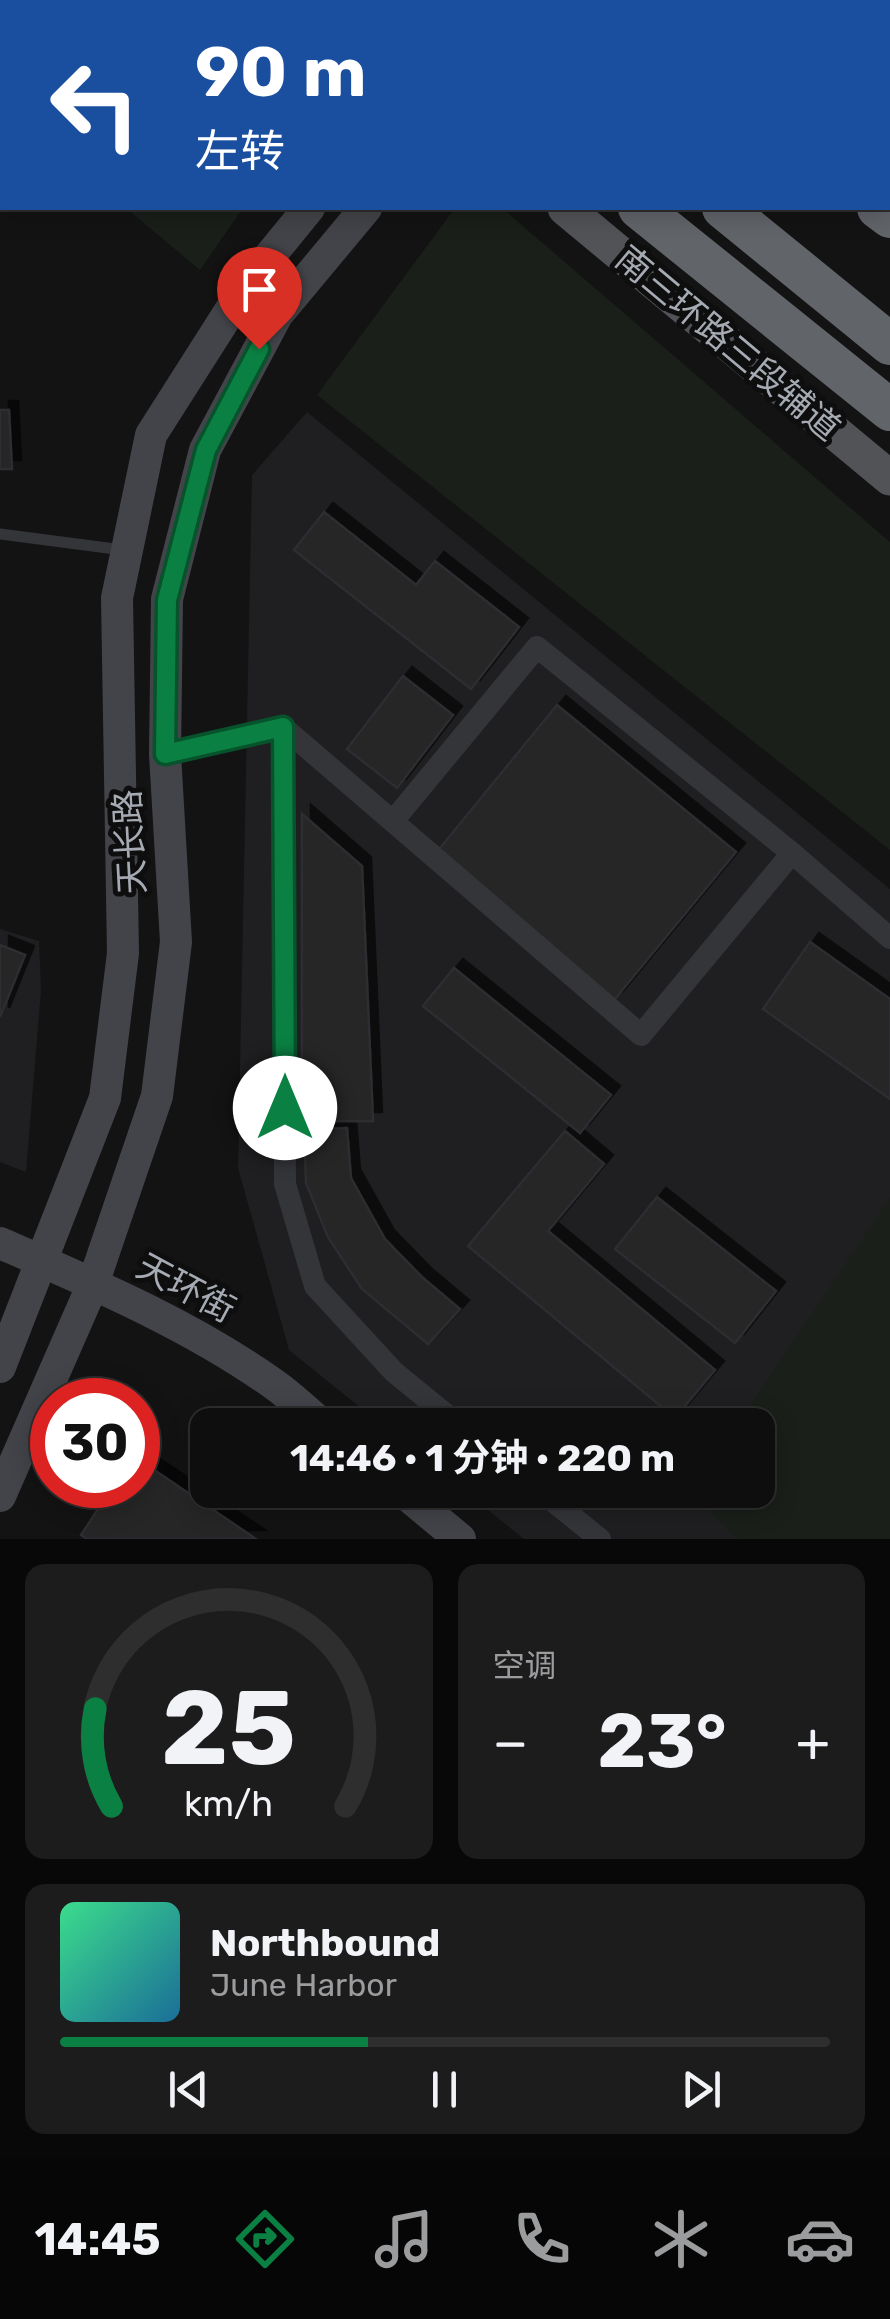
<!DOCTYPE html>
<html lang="zh">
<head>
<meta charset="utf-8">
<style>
	body { margin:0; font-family:Rubik,"Noto Sans SC",sans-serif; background:#1c1c1d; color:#f1f3f6; height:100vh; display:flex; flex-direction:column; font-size:38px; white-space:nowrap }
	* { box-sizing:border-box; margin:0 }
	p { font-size:32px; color:#9b9c9e }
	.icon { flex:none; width:55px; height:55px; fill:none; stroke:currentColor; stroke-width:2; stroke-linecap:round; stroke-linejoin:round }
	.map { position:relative; height:1539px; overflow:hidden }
	.sheet { display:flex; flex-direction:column; gap:25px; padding:25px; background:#080808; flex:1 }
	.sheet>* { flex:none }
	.guide { position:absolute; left:0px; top:0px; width:890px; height:210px; box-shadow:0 5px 25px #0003,0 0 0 2px #2e2e2f; background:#1a4fa0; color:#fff; overflow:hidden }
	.speed { position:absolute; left:30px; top:1378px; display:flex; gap:20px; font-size:50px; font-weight:700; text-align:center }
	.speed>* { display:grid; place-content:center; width:130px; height:130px; border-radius:50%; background:#0e0e0f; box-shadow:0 5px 25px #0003,0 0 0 2px #2e2e2f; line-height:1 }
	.speed .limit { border:15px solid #d22; background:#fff; color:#111 }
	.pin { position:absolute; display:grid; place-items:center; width:85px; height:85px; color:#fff; margin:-102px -42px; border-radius:50% 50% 50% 0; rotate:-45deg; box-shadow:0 0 10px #0007 }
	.pin .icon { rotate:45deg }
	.me { position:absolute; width:110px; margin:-55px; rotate:0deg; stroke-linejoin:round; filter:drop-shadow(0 0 8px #0008) }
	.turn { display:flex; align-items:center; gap:35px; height:210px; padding:0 30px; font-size:45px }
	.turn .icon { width:130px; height:130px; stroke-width:2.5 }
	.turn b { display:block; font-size:70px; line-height:85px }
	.big { font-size:75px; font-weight:700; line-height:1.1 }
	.sheet .tile { flex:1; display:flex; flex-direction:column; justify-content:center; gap:15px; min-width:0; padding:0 35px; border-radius:20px; background:#1c1c1d }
	.sheet .dial { align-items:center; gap:0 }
	.dial svg { height:260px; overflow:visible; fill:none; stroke:#2e2e2f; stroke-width:7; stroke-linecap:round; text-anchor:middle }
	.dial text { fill:#f1f3f6; stroke:none }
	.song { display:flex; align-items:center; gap:30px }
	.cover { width:120px; height:120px; border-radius:15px; background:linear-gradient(135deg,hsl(150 70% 55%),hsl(200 70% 35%)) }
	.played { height:10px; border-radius:5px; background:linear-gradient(90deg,#0b8043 40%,#2e2e2f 40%) }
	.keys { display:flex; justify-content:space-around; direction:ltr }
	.heat { display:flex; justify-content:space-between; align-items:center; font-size:55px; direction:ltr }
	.sheet .tiles { flex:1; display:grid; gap:25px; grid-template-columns:1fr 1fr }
	.tile:last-child { grid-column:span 2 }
	.trip { position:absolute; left:190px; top:1408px; width:585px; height:100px; border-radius:20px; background:#0e0e0f; box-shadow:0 5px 25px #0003,0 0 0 2px #2e2e2f; font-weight:700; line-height:100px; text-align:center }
	.menu { display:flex; height:160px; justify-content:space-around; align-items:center; background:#060606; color:#9b9c9e }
	.menu .icon { width:70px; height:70px }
	.menu .current { color:#0b8043 }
	.menu b { font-size:45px; color:#f1f3f6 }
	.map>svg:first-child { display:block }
	.built { fill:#1f1f21 }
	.green { fill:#1a1f1a }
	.building { fill:#262628; stroke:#2d2d30; stroke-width:2.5; filter:url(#shadow) }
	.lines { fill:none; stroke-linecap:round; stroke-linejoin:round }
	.path { stroke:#3b3c40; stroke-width:5; stroke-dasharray:5 8; stroke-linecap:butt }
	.lane { stroke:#343539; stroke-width:11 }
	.street { stroke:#343539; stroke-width:22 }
	.secondary { stroke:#434449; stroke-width:32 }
	.primary { stroke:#515357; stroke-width:35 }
	.highway { stroke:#616469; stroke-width:42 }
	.route-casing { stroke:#07532c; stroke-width:25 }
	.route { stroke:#0b8043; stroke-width:18 }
	.labels { text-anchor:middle; stroke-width:10; stroke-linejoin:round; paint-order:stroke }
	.street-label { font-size:35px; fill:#a6abb3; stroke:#0e0e0f }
</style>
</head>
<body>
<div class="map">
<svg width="890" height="1539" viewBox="0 0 890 1539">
	<defs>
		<filter id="shadow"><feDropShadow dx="9" dy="-9" stdDeviation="0" flood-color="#0009"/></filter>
	</defs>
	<rect width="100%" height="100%" fill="#131314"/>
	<path class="built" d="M307 412 890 889V1539H524L463 1490H758V1425H382L289 1350 238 1168 252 475Z
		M0 929 39 941 41 990 26 1172 0 1162Z"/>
	<path class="green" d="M0 0H211L214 2H2V104L0 102Z
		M126 208H243L200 270Z
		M455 208H502L890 542V850L317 395Z
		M890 1198V1539H739L690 1494 693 1490H758V1425H737Z"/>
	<path class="building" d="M0 410H9L12 469H0Z
		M324 512 416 585 435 561 519 627 471 689 294 550Z
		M403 676 453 715 397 788 347 749Z
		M557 705 736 852 614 1000 436 853Z
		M302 814 362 866 373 1121H302Z
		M810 942 890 999V1099L763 1009Z
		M0 945 25 955 0 1017Z
		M454 968 611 1095 580 1133 423 1006Z
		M347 1128 351 1178 385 1239 423 1278 460 1309 428 1344 362 1289 328 1237 306 1183 304 1130Z
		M565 1131 604 1164 548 1231 715 1370 675 1418 468 1246Z
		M657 1197 776 1291 735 1343 615 1249Z
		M138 1459 256 1539H87L81 1535 114 1485H138Z"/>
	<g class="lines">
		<path class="path" d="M256 0 259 2
			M295 0 298 2"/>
		<path class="lane" d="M0 534 123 550"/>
		<path class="street" d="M283 727 285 1184 315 1286 394 1372 459 1425
			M165 754 283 727 641 1035 792 853
			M393 821 537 647 792 853 890 938
			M539 1490 600 1539"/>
		<path class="secondary" d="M787 0 791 2
			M888 72 890 74
			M0 1243C94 1284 191 1325 275 1385 292 1397 307 1412 323 1425
			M0 1367 105 1098 123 953 117 598 151 435 247 284 309 208
			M401 1490 460 1539
			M0 1496 93 1284 157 1096 176 942 165 754 167 599 205 450 277 315 366 208"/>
		<path class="primary" d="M332 0 334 2
			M565 208 890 478"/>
		<path class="highway" d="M418 0 420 2
			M470 0 473 2
			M625 0 628 2
			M888 161 890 162
			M639 208 890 410
			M723 208 890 344
			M878 208 890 217"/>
	</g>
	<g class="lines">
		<defs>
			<path id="route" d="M259 349 206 450 167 600 165 754 283 727 285 1108"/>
		</defs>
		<use href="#route" class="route-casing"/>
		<use href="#route" class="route"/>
	</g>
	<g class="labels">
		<g class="street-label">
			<text transform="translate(728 343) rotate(40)" y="12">南三环路三段辅道</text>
			<text transform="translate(130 842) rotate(-93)" y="12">天长路</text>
			<text transform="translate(186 1288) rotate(28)" y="12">天环街</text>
		</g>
	</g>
</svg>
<div class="speed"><div class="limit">30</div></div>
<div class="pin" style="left:259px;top:349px;background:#d93025"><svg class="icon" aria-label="arrive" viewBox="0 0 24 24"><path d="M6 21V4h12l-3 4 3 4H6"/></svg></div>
<svg class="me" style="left:285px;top:1108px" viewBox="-20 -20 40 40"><circle r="19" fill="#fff"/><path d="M0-13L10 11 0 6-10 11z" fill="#0b8043"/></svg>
<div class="trip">14:46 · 1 分钟 · 220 m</div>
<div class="guide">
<div class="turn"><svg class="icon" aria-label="left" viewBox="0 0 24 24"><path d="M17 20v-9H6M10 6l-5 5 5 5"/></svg><div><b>90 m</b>左转</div></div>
</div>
</div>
<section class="sheet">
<div class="tiles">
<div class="tile dial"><svg viewBox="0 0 100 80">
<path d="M14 69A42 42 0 1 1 86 69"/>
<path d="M14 69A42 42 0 0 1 9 39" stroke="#0b8043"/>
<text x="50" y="56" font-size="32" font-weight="700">25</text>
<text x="50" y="72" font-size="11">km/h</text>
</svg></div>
<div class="tile"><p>空调</p>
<div class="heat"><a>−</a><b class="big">23°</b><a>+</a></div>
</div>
<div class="tile">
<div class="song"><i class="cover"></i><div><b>Northbound</b><p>June Harbor</p></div></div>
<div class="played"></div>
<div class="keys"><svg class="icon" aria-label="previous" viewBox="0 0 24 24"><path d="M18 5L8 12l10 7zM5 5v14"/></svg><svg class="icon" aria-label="pause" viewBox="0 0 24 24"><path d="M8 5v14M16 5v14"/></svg><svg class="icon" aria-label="next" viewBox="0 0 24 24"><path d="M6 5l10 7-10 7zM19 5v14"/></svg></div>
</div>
</div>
</section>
<nav class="menu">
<b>14:45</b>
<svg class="icon current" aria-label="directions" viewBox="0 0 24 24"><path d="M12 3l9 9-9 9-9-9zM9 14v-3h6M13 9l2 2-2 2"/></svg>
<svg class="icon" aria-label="music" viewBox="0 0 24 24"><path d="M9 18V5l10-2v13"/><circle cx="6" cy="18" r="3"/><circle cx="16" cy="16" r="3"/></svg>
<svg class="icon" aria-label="phone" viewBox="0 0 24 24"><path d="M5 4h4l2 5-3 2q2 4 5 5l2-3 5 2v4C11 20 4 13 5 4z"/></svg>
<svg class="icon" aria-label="climate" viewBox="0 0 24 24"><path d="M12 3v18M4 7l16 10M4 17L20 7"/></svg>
<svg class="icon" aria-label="car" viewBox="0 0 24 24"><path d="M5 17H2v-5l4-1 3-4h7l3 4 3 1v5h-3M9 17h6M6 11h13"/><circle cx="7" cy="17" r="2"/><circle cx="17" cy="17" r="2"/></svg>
</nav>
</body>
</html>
